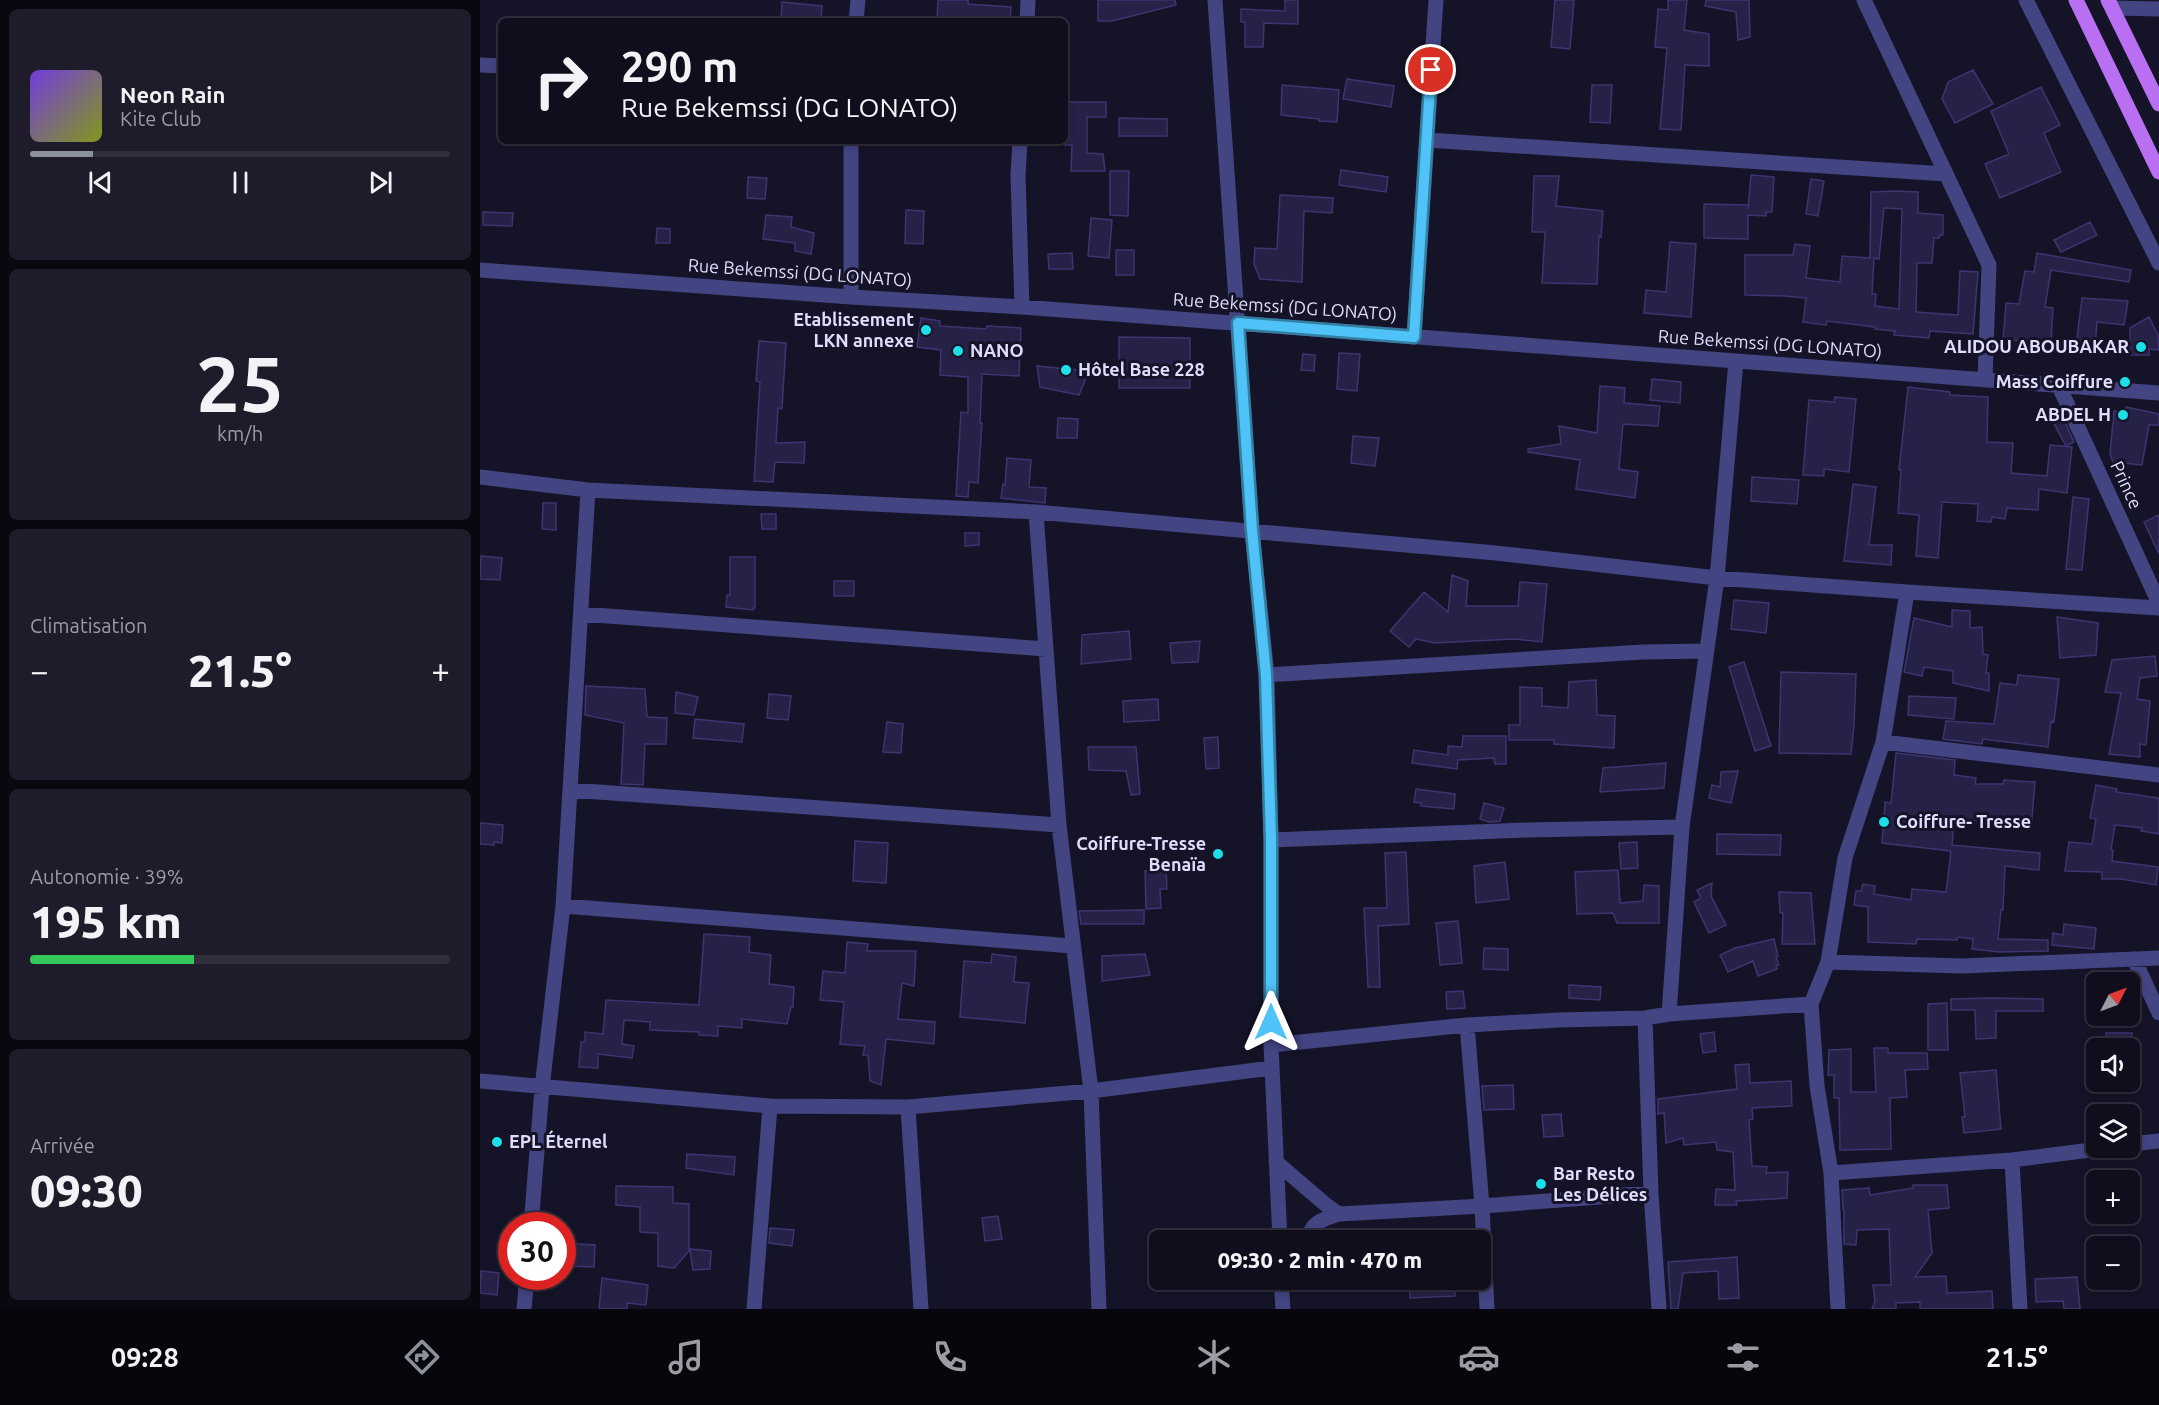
<!DOCTYPE html>
<html lang="fr">
<head>
<meta charset="utf-8">
<style>
	body { margin:0; font-family:Ubuntu,sans-serif; background:#1e1c2a; color:#f1f3f6; height:100vh; display:flex; flex-direction:column; font-size:22px; white-space:nowrap }
	* { box-sizing:border-box; margin:0 }
	p { font-size:20px; color:#9c9ca4 }
	.icon { flex:none; width:33px; height:33px; fill:none; stroke:currentColor; stroke-width:2; stroke-linecap:round; stroke-linejoin:round }
	.map { position:relative; flex:1; overflow:hidden }
	.side { display:flex; flex-direction:column; gap:9px; padding:9px; background:#090810; width:480px }
	.side>* { flex:none }
	.top-card { position:absolute; left:18px; top:18px; width:570px; height:126px; border-radius:9px; box-shadow:0 3px 9px #0003,0 0 0 2px #302e3b; background:#100e1d; color:#f1f3f6; overflow:hidden }
	.needle { width:39px; rotate:48deg }
	.tools { position:absolute; left:1606px; top:972px; display:grid; gap:12px }
	.tools a { display:grid; place-items:center; width:54px; height:54px; border-radius:9px; background:#100e1d; box-shadow:0 3px 9px #0003,0 0 0 2px #302e3b; font-size:30px }
	.speed { position:absolute; left:18px; top:1212px; display:flex; gap:12px; font-size:30px; font-weight:700; text-align:center }
	.speed>* { display:grid; place-content:center; width:78px; height:78px; border-radius:50%; background:#100e1d; box-shadow:0 3px 9px #0003,0 0 0 2px #302e3b; line-height:1 }
	.speed .limit { border:9px solid #d22; background:#fff; color:#111 }
	.pin { position:absolute; display:grid; place-items:center; width:51px; height:51px; color:#fff; margin:-26px; border:3px solid #fff; border-radius:50%; box-shadow:0 2px 6px #0007 }
	.me { position:absolute; width:66px; margin:-33px; rotate:0deg; stroke-linejoin:round; filter:drop-shadow(0 0 4px #0008) }
	.turn { display:flex; align-items:center; gap:21px; height:126px; padding:0 24px; font-size:27px }
	.turn .icon { width:78px; height:78px; stroke-width:2.5 }
	.turn b { display:block; font-size:42px; line-height:51px }
	.big { font-size:45px; font-weight:800; line-height:1.1 }
	.side .tile { flex:1; display:flex; flex-direction:column; justify-content:center; gap:9px; min-width:0; padding:0 21px; border-radius:9px; background:#1e1c2a }
	.side .dial { align-items:center; gap:0 }
	.dial b { font-size:78px; line-height:1 }
	.song { display:flex; align-items:center; gap:18px }
	.cover { width:72px; height:72px; border-radius:9px; background:linear-gradient(135deg,hsl(260 70% 55%),hsl(70 70% 35%)) }
	.played { height:6px; border-radius:3px; background:linear-gradient(90deg,#8c9099 15%,#302e3b 15%) }
	.keys { display:flex; justify-content:space-around; direction:ltr }
	.heat { display:flex; justify-content:space-between; align-items:center; font-size:33px; direction:ltr }
	.charge { height:9px; border-radius:4px; background:linear-gradient(90deg,#34c759 39%,#302e3b 0) }
	.trip { position:absolute; left:669px; top:1230px; width:342px; height:60px; border-radius:9px; background:#100e1d; box-shadow:0 3px 9px #0003,0 0 0 2px #302e3b; font-weight:800; line-height:60px; text-align:center }
	.menu { display:flex; height:96px; justify-content:space-around; align-items:center; background:#06060c; color:#9c9ca4 }
	.menu .icon { width:42px; height:42px }
	.menu .selected { color:#8c9099 }
	.menu b { font-size:27px; color:#f1f3f6 }
	main { display:flex; flex:1; min-height:0 }
	.map>svg:first-child { display:block }
	.building { fill:#262147; stroke:#3d3570; stroke-width:1.5; fill-rule:evenodd }
	.lines { fill:none; stroke-linecap:round; stroke-linejoin:round }
	.street { stroke:#434482; stroke-width:15 }
	.primary { stroke:#b96ff1; stroke-width:15 }
	.route-casing { stroke:#337fa1; stroke-width:15 }
	.route { stroke:#4fc3f7; stroke-width:10 }
	.poi-dot { fill:#1cdfe8; stroke:#151327; stroke-width:2 }
	.labels { text-anchor:middle; stroke-width:6; stroke-linejoin:round; paint-order:stroke }
	.street-label { font-size:18px; fill:#deddfc; stroke:#151327 }
	.poi-label { font-size:18px; font-weight:bold; fill:#deddfc; stroke:#151327; text-anchor:end }
</style>
</head>
<body>
<main>
<section class="side">
<div class="tile">
<div class="song"><i class="cover"></i><div><b>Neon Rain</b><p>Kite Club</p></div></div>
<div class="played"></div>
<div class="keys"><svg class="icon" aria-label="previous" viewBox="0 0 24 24"><path d="M18 5L8 12l10 7zM5 5v14"/></svg><svg class="icon" aria-label="pause" viewBox="0 0 24 24"><path d="M8 5v14M16 5v14"/></svg><svg class="icon" aria-label="next" viewBox="0 0 24 24"><path d="M6 5l10 7-10 7zM19 5v14"/></svg></div>
</div>
<div class="tile dial"><b>25</b><p>km/h</p></div>
<div class="tile"><p>Climatisation</p>
<div class="heat"><a>−</a><b class="big">21.5°</b><a>+</a></div>
</div>
<div class="tile"><p>Autonomie · 39%</p><b class="big">195 km</b><div class="charge"></div></div>
<div class="tile"><p>Arrivée</p><b class="big">09:30</b></div>
</section>
<div class="map">
<svg width="1679" height="1309" viewBox="0 0 1679 1309">
	<rect width="100%" height="100%" fill="#151327"/>
	<path class="building" d="M458 0H488V4L531 7 530 21 457 20Z
		M618 0H695L696 5 632 21H618Z
		M805 0H818V24L784 23 783 47H765V22H761V9L805 11Z
		M1075 0H1094L1090 49 1071 47Z
		M1188 0H1207L1204 30 1229 34V66L1205 65 1201 130 1180 129 1187 48 1175 47 1178 9 1188 10Z
		M1226 0H1269L1270 37 1258 40 1256 12 1225 6Z
		M302 2 342 6 341 21 301 20Z
		M1493 70 1513 104 1475 123 1462 99 1468 82Z
		M867 79 914 86 911 107 863 99Z
		M802 85 859 90 857 122 839 121V119L801 115Z
		M1112 85H1132L1130 123 1110 122Z
		M1561 87 1580 125 1564 133 1581 172 1520 198 1505 164 1529 154 1511 111Z
		M589 102H626V117H607V153L623 154 625 171H591L592 145H585V124H589Z
		M639 118 687 119V136H639Z
		M861 170 908 177 906 192 859 185Z
		M630 171H649L648 216 630 215Z
		M1271 175 1294 177 1292 212H1286V216L1268 215V239L1224 238V204L1268 205V209Z
		M1054 176H1079L1076 206 1123 211 1121 237 1119 236 1117 284 1062 283 1065 232H1052Z
		M268 177 287 178 285 199 267 198Z
		M1331 179 1344 181 1338 216 1326 214Z
		M1416 191 1438 192V213L1463 215V235H1460L1459 238H1454L1452 263H1437L1436 312 1478 315 1480 271 1498 272 1493 334 1450 331 1449 338 1414 335 1415 331 1395 329V327L1347 321 1346 325 1323 322 1326 298 1305 296 1265 295V255H1313L1315 244 1330 246 1326 278 1360 282 1362 256 1390 258 1391 192ZM1404 208 1422 209 1419 309 1395 306 1396 294H1392L1394 258 1399 259Z
		M800 195 853 198 852 213 824 211 822 282 780 279 774 264 775 248 797 249Z
		M426 210 444 211 443 244 425 243Z
		M3 212 33 213 32 226 3 225Z
		M286 215 312 217 311 227 334 233 331 254 315 251V243L283 239Z
		M611 218 632 220 629 258 608 256Z
		M1610 222 1617 235 1581 252 1574 240Z
		M177 228 190 229V243H176Z
		M1190 242 1216 244 1211 317 1164 313 1166 290 1186 292Z
		M636 250H654V275H636Z
		M592 253 593 269H569L568 254Z
		M1557 253 1651 270 1649 282 1571 270 1565 307 1573 308 1571 342 1523 340 1526 303 1539 304 1545 271 1554 272Z
		M1602 298 1648 301 1644 325 1617 322 1615 347 1596 346Z
		M1669 317 1678 335 1679 350 1669 349V355H1650V328Z
		M441 318 460 321V326L506 329 507 326 541 328 539 376 502 374 500 423H502L498 483 489 482 488 497 476 496 481 412 488 413V377L460 375 461 350 437 347Z
		M639 337 710 338V388H639Z
		M279 341 306 343 302 409 298 408 296 443 325 442 324 463 295 462 293 482 274 481 280 382 276 381Z
		M859 353 880 354 877 391 857 389Z
		M823 354 835 355 834 371 821 370Z
		M557 366 609 371 599 395 560 387Z
		M1172 379 1201 382 1200 403 1170 400Z
		M1120 386 1145 388 1144 403 1180 406 1178 426 1143 424 1139 469 1158 472 1155 498 1096 489 1100 460 1048 452V449L1081 444 1079 426 1117 433Z
		M1428 387 1470 392V395L1508 397 1507 442 1533 443 1531 473 1567 476 1570 445 1592 447 1587 493 1559 489 1558 510 1527 508 1525 519 1512 517 1511 522 1497 521 1498 504 1462 502 1458 558 1436 556 1439 515 1418 513 1421 470H1419Z
		M1355 397 1376 399 1369 472 1344 469V476L1323 475 1329 400 1354 402Z
		M1646 407 1679 414V425H1669L1662 465 1633 462 1630 454 1634 411 1645 413Z
		M1581 413 1594 442 1586 446 1571 418Z
		M578 418 598 419 597 438H577Z
		M873 436 899 438 895 466 871 463Z
		M527 458 551 460 549 487 566 488 565 503 521 498 523 484 525 485Z
		M1272 477 1319 480 1317 504 1271 501Z
		M1373 484 1396 487 1389 545H1412L1411 565 1364 561Z
		M1593 497 1609 499 1602 570 1586 569Z
		M63 503H76V530L62 529Z
		M281 514H296V529H282Z
		M1679 515V554L1664 522Z
		M485 533H499V545L485 546Z
		M1 556 22 558 20 580 0 579Z
		M250 557H275V608H273V610L246 607 247 595H250Z
		M972 575 988 581 986 606H1038L1040 582 1067 584 1062 642 1034 639 955 643 936 639 929 647 910 631 944 592 968 612Z
		M354 581H374V596H354Z
		M1254 600 1289 603 1286 633 1251 629Z
		M1472 610 1490 611V628L1502 627 1503 654 1508 655 1506 673H1509V691L1473 683V671L1444 667 1442 676 1424 672 1434 618 1472 627Z
		M1577 617 1618 623 1616 655 1580 658Z
		M649 631 651 659 601 664 602 635Z
		M720 641 718 662 692 663 690 643Z
		M1675 656 1677 676 1660 678 1657 699 1670 701 1666 745 1660 744V757L1629 754 1641 693 1625 692 1632 660Z
		M1264 662 1291 746 1275 751 1249 667Z
		M1301 672 1376 674 1374 725 1371 754 1299 753Z
		M1538 675 1579 679 1574 722 1571 721 1568 747 1503 739 1502 744 1463 739 1466 721 1514 724 1520 683 1537 685Z
		M1116 680 1117 715 1135 716 1134 748 1074 744V740H1029V725H1040V687L1062 688V706L1088 708 1089 682Z
		M106 686 165 689 167 717 187 718 186 744H165L163 785 141 784 144 723 105 715Z
		M196 692 218 697 214 715 195 713Z
		M289 694 311 696 308 720 287 718Z
		M1429 696 1476 698 1474 719 1428 715Z
		M678 699 679 720 644 722 643 701Z
		M215 719 264 724 262 742 213 738Z
		M407 722 423 724 421 753 403 752Z
		M983 736H1026V764H1015L1014 758 978 760 977 769 932 763 934 750 968 755V746L982 747Z
		M738 737 739 768 726 769 724 738Z
		M608 747H656L660 794 651 795 646 771 609 770Z
		M1416 753 1475 760 1474 775 1496 778 1495 784H1523L1524 780 1555 782 1551 829 1522 826V821L1491 820V823L1474 821 1472 845 1560 853 1559 870 1525 866 1523 910H1521L1518 939 1568 940V951L1519 952 1502 950 1492 949 1493 939 1478 937 1477 940 1437 939 1436 944 1388 942V907L1374 905 1376 891H1381L1383 884 1395 886 1394 894 1431 900 1432 889 1466 892 1471 851 1402 843 1405 802 1411 803Z
		M1186 763 1184 788 1120 792 1123 768Z
		M1258 771 1251 803 1229 798 1232 785 1240 787 1241 772Z
		M1616 785 1637 789 1636 792 1679 798V834L1661 831 1662 828 1635 825 1631 850H1633L1632 861 1678 867 1676 885 1641 879H1622V872L1585 871 1589 842 1612 844 1616 819 1610 818Z
		M936 789 975 794 974 809 941 806V803L934 802Z
		M1004 803 1024 808 1020 821 1009 822 1000 819Z
		M0 823 23 825 22 843 14 842V845L0 844Z
		M1237 834 1301 835 1300 855 1237 854Z
		M375 841 408 843 406 883 373 881Z
		M1157 842 1158 868 1141 869 1139 843Z
		M926 852 929 924 898 926 900 987H888L884 908H907L905 853Z
		M1025 862 1029 899 996 903 994 866Z
		M686 870 687 889H680L681 908 666 909 665 871Z
		M1138 870 1140 903 1163 901 1164 885 1179 886V923H1137L1133 913 1097 914 1095 872Z
		M1232 883 1231 896 1246 925 1229 933 1214 902 1221 898 1217 890Z
		M1299 892 1331 893 1335 944H1302L1303 913H1300Z
		M664 910V924H601L599 911Z
		M978 921 982 963 960 965 956 923Z
		M1584 924 1616 928 1614 949 1572 945 1573 933 1583 935Z
		M224 934 270 937 269 952 291 955 289 984 314 987 313 1007H311L307 1024 262 1019V1028L238 1026V1036L219 1035V1032L170 1030V1022L144 1020 142 1044 154 1046 152 1058 118 1054V1068L99 1067 101 1042H105V1032L123 1034 126 1000 219 1005Z
		M1294 939 1298 956 1296 957 1299 965H1296L1297 969 1278 976 1273 961 1248 972 1240 955 1255 948Z
		M367 942 388 944 387 951H436L434 986 422 983 418 1019 455 1022 454 1044 406 1039 401 1085 390 1081 388 1055H383L385 1046 360 1044 364 1002 340 1000 343 971 365 973Z
		M1004 948 1028 949V970L1003 969Z
		M512 954 536 957 534 982 549 983 545 1023 480 1017 484 961 511 963Z
		M665 954 670 975 622 981V956Z
		M1089 985 1121 987 1120 1000 1089 998Z
		M983 991 985 1008 967 1009 966 992Z
		M1510 998 1563 999V1011H1516V1038L1496 1039 1495 1010H1471V999Z
		M1467 1003 1468 1050H1448V1004Z
		M1234 1032 1236 1051 1223 1053 1220 1034Z
		M1626 1033H1652V1048H1627Z
		M1394 1048H1408V1053H1447L1448 1069 1425 1070 1427 1097 1410 1098 1411 1149 1360 1150 1359 1098H1354V1075H1348L1349 1050 1371 1049V1092H1396Z
		M1269 1064 1270 1083 1311 1081 1312 1106 1272 1108 1273 1119 1269 1120 1272 1166 1287 1167 1286 1173 1308 1172 1307 1198 1256 1201 1257 1205H1235L1236 1189 1255 1190 1253 1152 1237 1150 1236 1142 1204 1145 1203 1138 1186 1143 1184 1113 1178 1114V1099L1257 1089 1255 1065Z
		M1516 1070 1521 1129 1484 1133 1482 1117H1485L1480 1073Z
		M1033 1085 1034 1109 1004 1110 1002 1086Z
		M1081 1114 1083 1136 1064 1137 1062 1115Z
		M207 1154 255 1157 254 1175 206 1168Z
		M1433 1185H1467L1469 1208 1448 1210 1452 1253 1435 1277 1466 1276 1467 1293 1512 1291 1513 1309H1440V1302L1416 1303V1309H1392L1395 1301 1393 1285H1411L1409 1229 1377 1230 1376 1245 1364 1244V1210H1363L1362 1190 1389 1188 1390 1195 1433 1188Z
		M136 1186 193 1187V1203L209 1204V1251L194 1268 178 1266V1233L160 1232V1207L136 1205Z
		M518 1216 522 1239 505 1241 502 1218Z
		M290 1228 314 1230 312 1246 289 1243Z
		M82 1243 115 1245 114 1267 82 1266Z
		M210 1249 231 1251 230 1269 213 1270Z
		M1257 1257 1259 1298 1239 1299 1238 1271 1203 1273 1198 1309H1191L1188 1262Z
		M1 1271 19 1273 17 1295 0 1293Z
		M1597 1277 1600 1309H1584L1583 1301 1556 1302 1555 1279Z
		M122 1278 168 1285 166 1305 147 1303V1309H119Z
		M975 1282V1296L930 1298 929 1284Z"/>
	<g class="lines">
		<path class="street" d="M735 0 772 530 787 675 791 840V1045L800 1240
			M1384 0 1509 265 1505 379
			M1546 0 1679 263
			M1633 8 1679 9
			M376 21 378 0
			M547 21 548 0
			M0 65 21 66
			M947 140 1466 174
			M540 141 538 175 542 307
			M0 270 371 297 542 307 1679 393
			M371 297V141
			M934 337 956 0
			M1578 384 1679 603
			M0 477 108 490 556 512 1016 553 1237 578 1427 592 1679 608
			M556 512 566 649
			M101 614 566 649 579 825 611 1091 619 1309
			M787 675 1163 652 1227 651
			M1403 742 1679 775
			M90 790 579 825
			M791 840 1048 830 1202 827
			M83 906 592 946
			M1654 959 1679 1013
			M1348 962 1482 966 1679 958
			M1189 1014 1202 827 1237 578 1256 361
			M1165 1018 1171 1193 1179 1309
			M987 1025 1002 1206 1007 1309
			M791 1045 987 1025 1079 1020 1165 1018 1189 1014 1331 1004
			M0 1081 290 1106 428 1107 611 1091 792 1068
			M428 1107 441 1309
			M1650 1144 1679 1141
			M1532 1160 1540 1309
			M796 1162 845 1204 859 1214 1002 1206 1171 1193
			M1351 1173 1532 1160 1626 1148
			M51 1226 62 1088 83 906 108 490
			M828 1240C831 1222 843 1219 859 1214
			M801 1280 803 1309
			M44 1309 47 1276
			M274 1309 290 1106
			M1358 1309 1351 1173 1337 1086 1331 1004 1348 962 1365 858 1403 742 1427 592"/>
		<path class="primary" d="M1596 0 1679 172
			M1628 0 1679 104"/>
	</g>
	<g class="lines">
		<defs>
			<path id="route" d="M791 1022V840L786 675 772 530 758 323 934 337 951 70"/>
		</defs>
		<use href="#route" class="route-casing"/>
		<use href="#route" class="route"/>
	</g>
	<g class="poi-dot">
		<circle cx="446" cy="330" r="6"/>
		<circle cx="1661" cy="347" r="6"/>
		<circle cx="478" cy="351" r="6"/>
		<circle cx="586" cy="370" r="6"/>
		<circle cx="1645" cy="382" r="6"/>
		<circle cx="1643" cy="415" r="6"/>
		<circle cx="1404" cy="822" r="6"/>
		<circle cx="738" cy="854" r="6"/>
		<circle cx="17" cy="1142" r="6"/>
		<circle cx="1061" cy="1184" r="6"/>
	</g>
	<g class="labels">
		<g class="street-label">
			<text transform="translate(320 273) rotate(4)" y="6">Rue Bekemssi (DG LONATO)</text>
			<text transform="translate(805 307) rotate(4)" y="6">Rue Bekemssi (DG LONATO)</text>
			<text transform="translate(1290 344) rotate(4)" y="6">Rue Bekemssi (DG LONATO)</text>
			<text transform="translate(1646 485) rotate(65)" y="6">Prince</text>
		</g>
		<g class="poi-label">
			<text x="434" y="326">Etablissement<tspan x="434" dy="21">LKN annexe</tspan></text>
			<text x="1649" y="353">ALIDOU ABOUBAKAR</text>
			<text x="490" y="357" text-anchor="start">NANO</text>
			<text x="598" y="376" text-anchor="start">Hôtel Base 228</text>
			<text x="1633" y="388">Mass Coiffure</text>
			<text x="1631" y="421">ABDEL H</text>
			<text x="1416" y="828" text-anchor="start">Coiffure- Tresse</text>
			<text x="726" y="850">Coiffure-Tresse<tspan x="726" dy="21">Benaïa</tspan></text>
			<text x="29" y="1148" text-anchor="start">EPL Éternel</text>
			<text x="1073" y="1180" text-anchor="start">Bar Resto<tspan x="1073" dy="21">Les Délices</tspan></text>
		</g>
	</g>
</svg>
<div class="tools">
<a><svg class="needle" viewBox="-14 -14 28 28"><path d="M0-13l5 13h-10z" fill="#e53935"/><path d="M0 13l5-13h-10z" fill="#9c9ca4"/></svg></a>
<a><svg class="icon" aria-label="sound" viewBox="0 0 24 24"><path d="M4 9h4l5-4v14l-5-4H4zM17 9q2 3 0 6"/></svg></a>
<a><svg class="icon" aria-label="layers" viewBox="0 0 24 24"><path d="M12 4l9 5-9 5-9-5zM3 14l9 5 9-5"/></svg></a>
<a>+</a>
<a>−</a>
</div>
<div class="speed"><div class="limit">30</div></div>
<div class="pin" style="left:951px;top:70px;background:#d93025"><svg class="icon" aria-label="arrive" viewBox="0 0 24 24"><path d="M6 21V4h12l-3 4 3 4H6"/></svg></div>
<svg class="me" style="left:791px;top:1022px" viewBox="-20 -20 40 40"><path d="M0-17L14 15 0 8-14 15z" fill="#4fc3f7" stroke="#fff" stroke-width="4"/></svg>
<div class="trip">09:30 · 2 min · 470 m</div>
<div class="top-card">
<div class="turn"><svg class="icon" aria-label="right" viewBox="0 0 24 24"><path d="M7 20v-9h11M14 6l5 5-5 5"/></svg><div><b>290 m</b>Rue Bekemssi (DG LONATO)</div></div>
</div>
</div>
</main>
<nav class="menu">
<b>09:28</b>
<svg class="icon selected" aria-label="directions" viewBox="0 0 24 24"><path d="M12 3l9 9-9 9-9-9zM9 14v-3h6M13 9l2 2-2 2"/></svg>
<svg class="icon" aria-label="music" viewBox="0 0 24 24"><path d="M9 18V5l10-2v13"/><circle cx="6" cy="18" r="3"/><circle cx="16" cy="16" r="3"/></svg>
<svg class="icon" aria-label="phone" viewBox="0 0 24 24"><path d="M5 4h4l2 5-3 2q2 4 5 5l2-3 5 2v4C11 20 4 13 5 4z"/></svg>
<svg class="icon" aria-label="climate" viewBox="0 0 24 24"><path d="M12 3v18M4 7l16 10M4 17L20 7"/></svg>
<svg class="icon" aria-label="car" viewBox="0 0 24 24"><path d="M5 17H2v-5l4-1 3-4h7l3 4 3 1v5h-3M9 17h6M6 11h13"/><circle cx="7" cy="17" r="2"/><circle cx="17" cy="17" r="2"/></svg>
<svg class="icon" aria-label="filters" viewBox="0 0 24 24"><path d="M4 7h16M4 17h16"/><circle cx="9" cy="7" r="2"/><circle cx="15" cy="17" r="2"/></svg>
<b>21.5°</b>
</nav>
</body>
</html>
